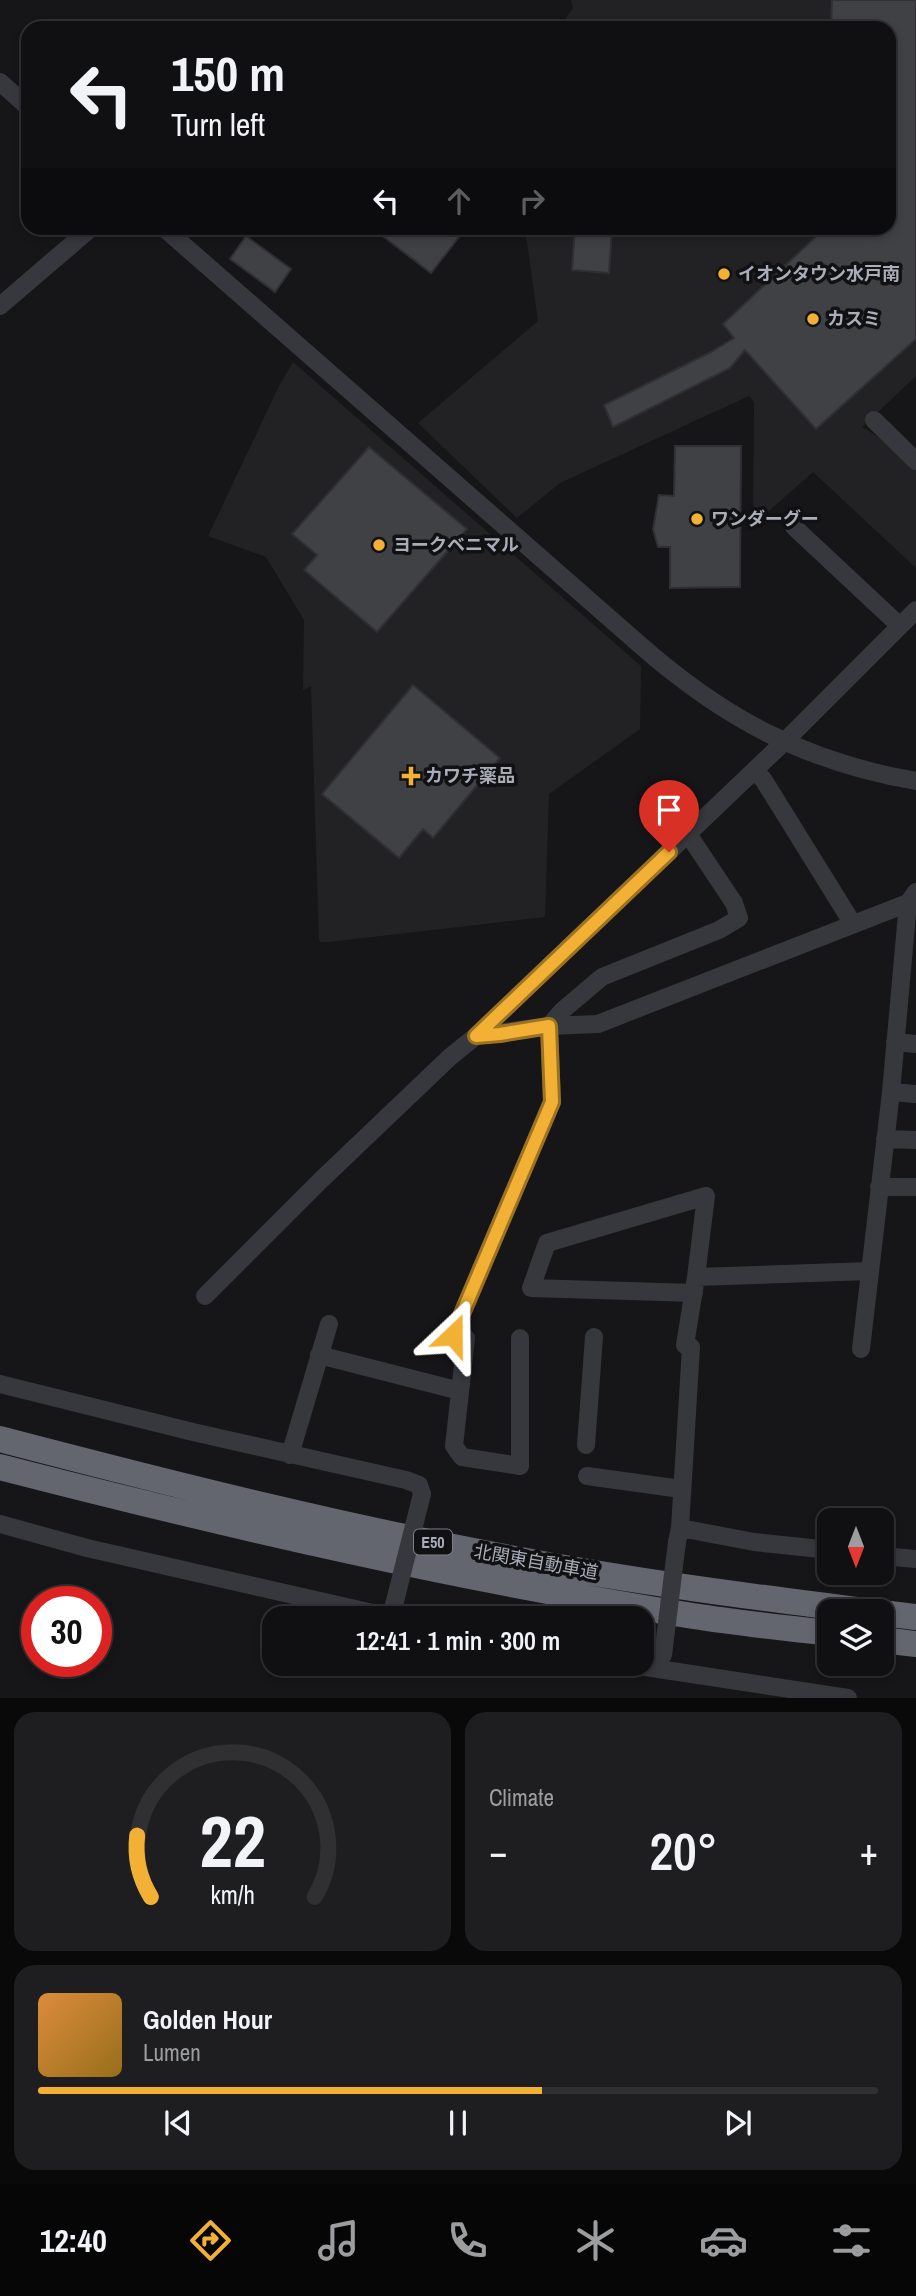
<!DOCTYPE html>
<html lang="en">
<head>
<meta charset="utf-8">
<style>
	body { margin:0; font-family:"Archivo Narrow","Noto Sans JP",sans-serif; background:#1e1e20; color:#f1f3f6; height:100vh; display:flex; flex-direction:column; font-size:26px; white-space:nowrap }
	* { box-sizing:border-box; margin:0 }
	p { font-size:23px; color:#9c9d9f }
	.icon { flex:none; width:38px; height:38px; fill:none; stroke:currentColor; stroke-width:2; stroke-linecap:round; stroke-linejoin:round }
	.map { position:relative; height:1698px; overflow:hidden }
	.panel { display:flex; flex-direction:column; gap:14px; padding:14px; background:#09090a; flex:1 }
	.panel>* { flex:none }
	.hud { position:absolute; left:21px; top:21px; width:875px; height:214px; border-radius:21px; box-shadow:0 4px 10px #0003,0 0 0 2px #303032; background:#101012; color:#f1f3f6; overflow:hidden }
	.needle { width:46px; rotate:180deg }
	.controls { position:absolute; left:817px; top:1508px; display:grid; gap:14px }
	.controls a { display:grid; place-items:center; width:77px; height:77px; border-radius:14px; background:#101012; box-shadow:0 4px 10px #0003,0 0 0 2px #303032; font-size:35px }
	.speed { position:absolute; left:21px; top:1586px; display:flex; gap:14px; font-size:35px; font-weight:700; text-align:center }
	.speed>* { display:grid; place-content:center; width:91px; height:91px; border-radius:50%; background:#101012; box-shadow:0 4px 10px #0003,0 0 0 2px #303032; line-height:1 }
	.speed .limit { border:10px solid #d22; background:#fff; color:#111 }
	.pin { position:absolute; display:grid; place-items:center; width:60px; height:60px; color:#fff; margin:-72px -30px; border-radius:50% 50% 50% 0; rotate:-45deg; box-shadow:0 0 7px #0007 }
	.pin .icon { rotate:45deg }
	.me { position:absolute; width:77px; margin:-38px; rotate:23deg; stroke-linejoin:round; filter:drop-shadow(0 0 5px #0008) }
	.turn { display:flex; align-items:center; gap:24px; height:147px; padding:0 35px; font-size:32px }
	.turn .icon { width:91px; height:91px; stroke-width:2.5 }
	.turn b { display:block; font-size:49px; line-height:60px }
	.lanes { display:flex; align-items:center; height:66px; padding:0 35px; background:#0003; justify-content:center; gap:35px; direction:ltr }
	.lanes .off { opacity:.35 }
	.big { font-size:52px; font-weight:600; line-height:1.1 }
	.panel .card { flex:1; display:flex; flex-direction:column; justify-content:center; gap:10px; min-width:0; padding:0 24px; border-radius:21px; background:#1e1e20 }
	.panel .dial { align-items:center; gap:0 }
	.dial svg { height:182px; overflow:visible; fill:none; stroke:#303032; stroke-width:7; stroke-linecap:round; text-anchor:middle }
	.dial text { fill:#f1f3f6; stroke:none }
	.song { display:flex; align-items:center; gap:21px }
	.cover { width:84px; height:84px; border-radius:10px; background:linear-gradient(135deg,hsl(30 70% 55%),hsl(40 70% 35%)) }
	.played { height:7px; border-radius:4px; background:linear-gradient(90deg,#f2b134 60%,#303032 60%) }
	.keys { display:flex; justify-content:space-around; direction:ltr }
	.heat { display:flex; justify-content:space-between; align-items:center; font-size:38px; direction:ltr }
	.panel .tiles { flex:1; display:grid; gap:14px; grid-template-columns:1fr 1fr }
	.card:last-child { grid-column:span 2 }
	.trip { position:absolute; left:262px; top:1606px; width:392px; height:70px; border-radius:21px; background:#101012; box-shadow:0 4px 10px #0003,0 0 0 2px #303032; font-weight:600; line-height:70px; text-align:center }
	.menu { display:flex; height:112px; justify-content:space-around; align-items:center; background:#060607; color:#9c9d9f }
	.menu .icon { width:49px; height:49px }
	.menu .active { color:#f2b134 }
	.menu b { font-size:32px; color:#f1f3f6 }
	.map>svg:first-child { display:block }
	.built { fill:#222225 }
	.building { fill:#404145; stroke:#303034; stroke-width:2 }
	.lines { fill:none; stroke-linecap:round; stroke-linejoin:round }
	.minor { stroke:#37383d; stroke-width:18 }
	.highway { stroke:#63666e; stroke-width:26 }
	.minor-bridge { stroke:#37383d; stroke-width:18 }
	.route-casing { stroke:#9d7322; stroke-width:18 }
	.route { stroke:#f2b134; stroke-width:12 }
	.poi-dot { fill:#f2b134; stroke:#111113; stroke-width:2.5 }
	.labels { text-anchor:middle; stroke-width:7; stroke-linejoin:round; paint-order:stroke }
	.shield { fill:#111113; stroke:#7b7e86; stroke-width:2 }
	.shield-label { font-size:16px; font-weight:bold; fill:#a8adb8 }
	.poi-label { font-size:18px; font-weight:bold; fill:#a8adb8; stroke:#111113; text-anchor:start }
	.street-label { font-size:18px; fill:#a8adb8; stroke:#111113 }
</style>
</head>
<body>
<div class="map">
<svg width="916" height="1698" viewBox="0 0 916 1698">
	<rect width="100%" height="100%" fill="#161618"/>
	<path class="built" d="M571 0H916V376L862 427 890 444 916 469V568L813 472 753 525 754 402 749 396 560 483 517 518 418 423 538 321 525 228H889V28H559L573 8Z
		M293 362 641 666 640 729 549 794 545 917 329 942H321L319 939 311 686 303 690 304 620 266 557 208 536 279 386Z"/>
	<path class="building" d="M832 0H916V339L816 429 745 350 730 368 613 427 604 405 711 352 734 338 723 324 825 228H889V28H831Z
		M372 228H466L431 273Z
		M575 228H612L609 273 572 270Z
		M246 236 291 269 275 292 230 259Z
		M675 446H741L740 587 670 588V547H658L653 529 659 495 674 496Z
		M369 447 467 529 377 632 304 570 317 555 292 534Z
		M413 685 500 758 433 838 423 829 399 858 322 794Z"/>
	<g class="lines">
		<path class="minor" d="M0 82 28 107
			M164 228 639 644C723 718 805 762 916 781
			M0 306 91 228
			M874 420 916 461
			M794 527 900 626
			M754 771 763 779 853 924
			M476 1036 549 1026 598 1024 908 903 916 892
			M895 1042 916 1044
			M891 1092 916 1094
			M885 1139 916 1140
			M879 1187H916
			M694 1293 531 1288 547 1243 706 1196 696 1277
			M205 1296 321 1180 450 1057 476 1036 784 742 916 610
			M453 1335 552 1102 549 1026 563 1010 602 977 719 930 739 918 734 903 688 834
			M466 1338 454 1446 462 1457 520 1466V1338
			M685 1345 696 1277 869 1271
			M861 1349 891 1092 908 903
			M319 1355 460 1391
			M0 1384 193 1432 406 1480 419 1485 422 1494
			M586 1445 594 1337
			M290 1455 329 1324
			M587 1476 681 1489
			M0 1524 87 1548 399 1619
			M680 1528 754 1542 830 1550
			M677 1542 680 1528 691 1347
			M882 1556 916 1559
			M626 1664 848 1698"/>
		<path class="highway" d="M0 1439C172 1484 346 1528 521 1560 637 1582 754 1597 872 1612
			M0 1467C229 1526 459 1579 693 1616 738 1623 784 1628 830 1633
			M882 1613 916 1617
			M882 1640 916 1644"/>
		<path class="minor-bridge" d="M394 1605 422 1494
			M663 1655 677 1542"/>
	</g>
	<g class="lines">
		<defs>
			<path id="route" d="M453 1335 552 1102 549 1026 500 1034 476 1036 669 852"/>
		</defs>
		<use href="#route" class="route-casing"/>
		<use href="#route" class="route"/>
	</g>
	<g class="poi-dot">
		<circle cx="724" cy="274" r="7"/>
		<circle cx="813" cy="319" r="7"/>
		<circle cx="697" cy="519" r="7"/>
		<circle cx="379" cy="545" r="7"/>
		<path d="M407.5 765.5h7v7h7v7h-7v7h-7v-7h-7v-7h7z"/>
	</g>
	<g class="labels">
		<rect class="shield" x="414" y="1529.5" width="38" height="25" rx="5"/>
		<g class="shield-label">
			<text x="433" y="1548">E50</text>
		</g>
		<g class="poi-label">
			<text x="738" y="280">イオンタウン水戸南</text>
			<text x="827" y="325">カスミ</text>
			<text x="711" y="525">ワンダーグー</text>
			<text x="393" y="551">ヨークベニマル</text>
			<text x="425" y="782">カワチ薬品</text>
		</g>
		<g class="street-label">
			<text transform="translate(536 1562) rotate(10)" y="6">北関東自動車道</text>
		</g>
	</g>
</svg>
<div class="controls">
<a><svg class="needle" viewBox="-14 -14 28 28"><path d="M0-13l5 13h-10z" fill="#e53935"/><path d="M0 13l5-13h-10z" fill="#9c9d9f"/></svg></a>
<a><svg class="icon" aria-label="layers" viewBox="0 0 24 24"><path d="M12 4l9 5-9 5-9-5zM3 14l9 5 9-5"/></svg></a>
</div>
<div class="speed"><div class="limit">30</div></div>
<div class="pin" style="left:669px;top:852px;background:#d93025"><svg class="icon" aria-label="arrive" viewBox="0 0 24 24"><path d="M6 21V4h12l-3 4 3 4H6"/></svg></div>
<svg class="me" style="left:453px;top:1335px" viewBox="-20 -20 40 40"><path d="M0-17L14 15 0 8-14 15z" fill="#f2b134" stroke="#fff" stroke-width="4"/></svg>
<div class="trip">12:41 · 1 min · 300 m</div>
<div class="hud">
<div class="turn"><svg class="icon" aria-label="left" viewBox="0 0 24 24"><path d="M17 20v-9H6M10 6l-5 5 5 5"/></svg><div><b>150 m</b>Turn left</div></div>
<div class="lanes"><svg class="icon" aria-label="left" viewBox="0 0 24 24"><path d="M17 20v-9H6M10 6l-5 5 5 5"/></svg><svg class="icon off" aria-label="ahead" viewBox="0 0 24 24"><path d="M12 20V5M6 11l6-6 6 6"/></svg><svg class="icon off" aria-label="right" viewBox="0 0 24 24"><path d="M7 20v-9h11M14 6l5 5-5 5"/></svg></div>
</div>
</div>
<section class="panel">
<div class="tiles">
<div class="card dial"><svg viewBox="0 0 100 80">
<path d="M14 69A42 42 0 1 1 86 69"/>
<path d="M14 69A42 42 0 0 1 8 42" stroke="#f2b134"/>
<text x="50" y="56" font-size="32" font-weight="700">22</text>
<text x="50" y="72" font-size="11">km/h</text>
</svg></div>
<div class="card"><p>Climate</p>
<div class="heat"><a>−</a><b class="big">20°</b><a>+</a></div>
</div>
<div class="card">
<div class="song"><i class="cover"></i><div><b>Golden Hour</b><p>Lumen</p></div></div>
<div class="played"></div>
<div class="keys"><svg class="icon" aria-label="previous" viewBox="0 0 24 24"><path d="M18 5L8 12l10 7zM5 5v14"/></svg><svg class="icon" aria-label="pause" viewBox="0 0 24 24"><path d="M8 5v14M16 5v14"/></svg><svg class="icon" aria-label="next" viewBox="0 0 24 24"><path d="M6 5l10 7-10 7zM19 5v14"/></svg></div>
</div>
</div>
</section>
<nav class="menu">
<b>12:40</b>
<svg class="icon active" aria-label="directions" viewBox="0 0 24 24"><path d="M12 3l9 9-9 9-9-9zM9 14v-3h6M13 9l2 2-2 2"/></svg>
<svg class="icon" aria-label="music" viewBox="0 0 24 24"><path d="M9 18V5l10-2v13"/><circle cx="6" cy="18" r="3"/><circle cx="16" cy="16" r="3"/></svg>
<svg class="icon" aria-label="phone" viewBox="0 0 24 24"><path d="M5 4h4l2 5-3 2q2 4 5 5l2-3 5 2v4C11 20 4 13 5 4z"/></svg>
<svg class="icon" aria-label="climate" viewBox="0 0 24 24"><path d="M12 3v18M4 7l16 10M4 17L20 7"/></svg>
<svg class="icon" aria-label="car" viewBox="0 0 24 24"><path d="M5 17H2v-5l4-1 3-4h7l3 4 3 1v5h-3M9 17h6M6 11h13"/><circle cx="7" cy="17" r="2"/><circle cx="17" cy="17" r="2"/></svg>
<svg class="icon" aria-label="filters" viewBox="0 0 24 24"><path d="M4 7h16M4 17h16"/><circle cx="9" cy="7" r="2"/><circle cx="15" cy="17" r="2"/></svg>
</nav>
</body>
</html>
